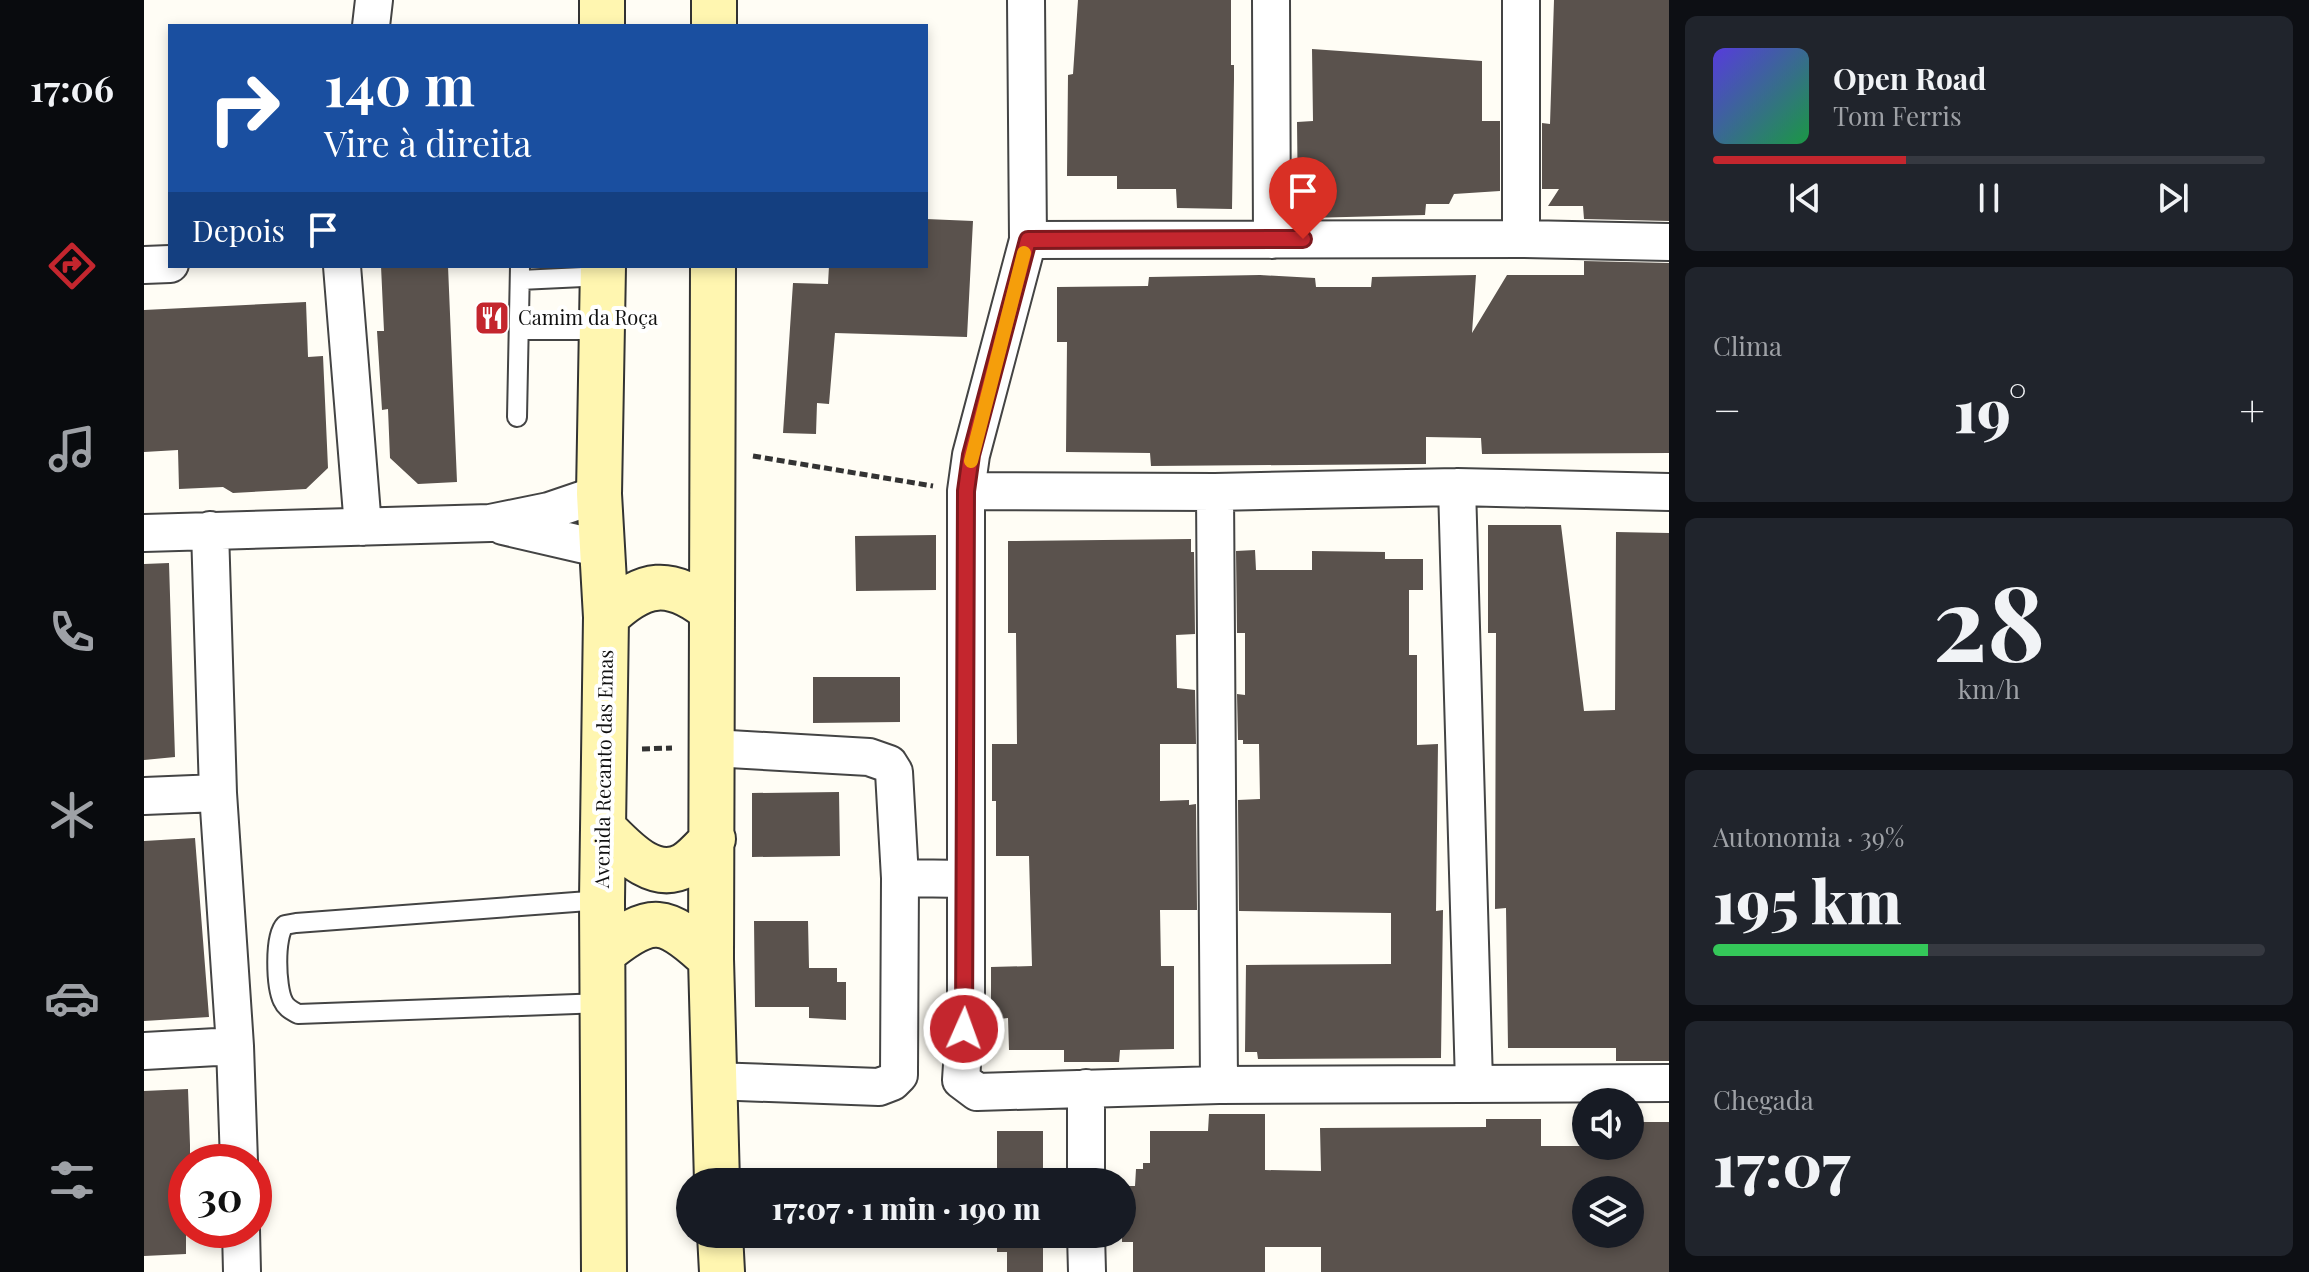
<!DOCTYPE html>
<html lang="pt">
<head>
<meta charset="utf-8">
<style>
	body { margin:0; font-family:"Playfair Display",serif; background:#20242c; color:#f1f3f6; height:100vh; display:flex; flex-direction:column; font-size:30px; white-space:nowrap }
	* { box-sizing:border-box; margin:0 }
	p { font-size:26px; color:#9ea1a6 }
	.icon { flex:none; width:44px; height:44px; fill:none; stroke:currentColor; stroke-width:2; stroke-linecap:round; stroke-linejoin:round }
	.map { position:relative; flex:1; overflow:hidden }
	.sheet { display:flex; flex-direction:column; gap:16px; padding:16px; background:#0d0f14; width:640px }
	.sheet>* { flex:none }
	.hud { position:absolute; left:24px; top:24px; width:760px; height:244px; border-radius:0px; box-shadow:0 4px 12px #0003; background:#1a4fa0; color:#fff; overflow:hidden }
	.fabs { position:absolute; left:1428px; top:1088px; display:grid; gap:16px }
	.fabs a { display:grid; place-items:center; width:72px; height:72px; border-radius:50%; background:#171b24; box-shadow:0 4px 12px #0003; font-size:40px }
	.speed { position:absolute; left:24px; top:1144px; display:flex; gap:16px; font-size:40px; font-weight:700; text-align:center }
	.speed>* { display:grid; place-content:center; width:104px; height:104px; border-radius:50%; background:#171b24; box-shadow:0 4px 12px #0003; line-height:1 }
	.speed .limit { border:12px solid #d22; background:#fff; color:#111 }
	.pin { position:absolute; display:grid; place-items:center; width:68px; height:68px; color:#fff; margin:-82px -34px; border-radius:50% 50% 50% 0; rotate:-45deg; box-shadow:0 0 8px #0007 }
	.pin .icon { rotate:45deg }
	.me { position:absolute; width:88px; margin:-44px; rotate:2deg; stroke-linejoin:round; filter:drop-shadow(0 0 6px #0008) }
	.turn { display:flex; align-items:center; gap:28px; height:168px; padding:0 24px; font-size:36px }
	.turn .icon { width:104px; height:104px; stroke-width:2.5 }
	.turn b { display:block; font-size:56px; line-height:68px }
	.then { display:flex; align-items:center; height:76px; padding:0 24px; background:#0003; gap:16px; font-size:30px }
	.big { font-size:60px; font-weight:800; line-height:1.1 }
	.sheet .card { flex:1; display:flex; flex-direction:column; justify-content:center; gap:12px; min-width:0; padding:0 28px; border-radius:12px; background:#20242c }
	.sheet .dial { align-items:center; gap:0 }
	.dial b { font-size:104px; line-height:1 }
	.song { display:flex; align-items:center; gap:24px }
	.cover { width:96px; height:96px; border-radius:12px; background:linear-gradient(135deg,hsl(250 70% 55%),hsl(140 70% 35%)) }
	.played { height:8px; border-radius:4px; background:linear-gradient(90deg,#c4262e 35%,#363941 35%) }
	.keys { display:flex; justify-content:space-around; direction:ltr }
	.heat { display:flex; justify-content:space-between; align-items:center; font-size:44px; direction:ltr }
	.charge { height:12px; border-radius:6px; background:linear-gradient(90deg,#34c759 39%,#363941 0) }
	.trip { position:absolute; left:532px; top:1168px; width:460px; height:80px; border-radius:40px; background:#171b24; box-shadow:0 4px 12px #0003; font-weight:800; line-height:80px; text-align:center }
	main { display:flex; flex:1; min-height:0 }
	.dock { display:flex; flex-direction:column; width:144px; justify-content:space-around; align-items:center; background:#090b0e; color:#9ea1a6 }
	.dock .icon { width:56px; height:56px }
	.dock .active { color:#c4262e }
	.dock b { font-size:36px; color:#f1f3f6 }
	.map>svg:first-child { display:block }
	.building { fill:#5a524d; fill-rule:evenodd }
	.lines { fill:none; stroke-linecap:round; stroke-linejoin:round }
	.lane-casing { stroke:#444; stroke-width:22 }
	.street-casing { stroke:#444; stroke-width:40 }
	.secondary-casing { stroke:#333; stroke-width:48 }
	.path { stroke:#333; stroke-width:5; stroke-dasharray:8 4; stroke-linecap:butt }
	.lane { stroke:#fff; stroke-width:18 }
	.street { stroke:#fff; stroke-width:36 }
	.secondary { stroke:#fff6b0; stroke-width:44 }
	.route-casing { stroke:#7f191e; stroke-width:20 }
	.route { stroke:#c4262e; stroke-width:14 }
	.slow { stroke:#f59e0b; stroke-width:14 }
	.labels { text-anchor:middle; stroke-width:8; stroke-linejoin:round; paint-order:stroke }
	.poi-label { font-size:20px; fill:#111; stroke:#fff; text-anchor:start }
	.street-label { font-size:20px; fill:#111; stroke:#fff }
</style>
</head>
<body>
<main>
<nav class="dock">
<b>17:06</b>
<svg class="icon active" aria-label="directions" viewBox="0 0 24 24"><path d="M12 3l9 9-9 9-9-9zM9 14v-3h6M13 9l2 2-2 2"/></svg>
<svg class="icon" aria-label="music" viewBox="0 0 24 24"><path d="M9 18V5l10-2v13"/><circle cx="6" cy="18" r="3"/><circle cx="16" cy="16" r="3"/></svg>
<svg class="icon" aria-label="phone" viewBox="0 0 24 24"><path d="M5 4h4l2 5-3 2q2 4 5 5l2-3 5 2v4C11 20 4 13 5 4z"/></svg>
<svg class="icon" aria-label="climate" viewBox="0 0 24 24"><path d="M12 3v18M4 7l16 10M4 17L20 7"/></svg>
<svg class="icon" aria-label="car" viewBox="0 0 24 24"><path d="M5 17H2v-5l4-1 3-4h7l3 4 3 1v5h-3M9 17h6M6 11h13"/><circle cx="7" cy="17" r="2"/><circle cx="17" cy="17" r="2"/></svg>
<svg class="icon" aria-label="filters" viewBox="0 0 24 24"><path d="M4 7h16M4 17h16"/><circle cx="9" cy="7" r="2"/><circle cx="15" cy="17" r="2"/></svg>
</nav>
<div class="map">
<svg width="1525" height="1272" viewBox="0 0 1525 1272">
	<rect width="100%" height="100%" fill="#fffdf5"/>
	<path class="building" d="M934 0H1087V65H1090V79L1088 209 1033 208 1032 189H973V176H923L924 75 929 74Z
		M1410 0H1525V221L1440 219 1439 206H1404L1415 189H1398V123L1406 124Z
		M1168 49 1338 61V121H1356V191L1310 194 1305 204H1282L1281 215 1163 218 1154 211 1153 122 1169 121Z
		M782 219 829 221 823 337 691 333 685 404 673 403 672 434 639 433 649 283 684 284 685 266H782Z
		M1440 261 1525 263V453L1338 454 1337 438 1282 437V464L1007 466 1006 453 922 452 923 342H913V287L1004 286 1005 277 1116 275 1171 278 1172 287H1227L1228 277 1332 275 1328 333 1363 275H1440Z
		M237 266H304L313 482 274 484 246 458 244 409 238 410 233 331H240Z
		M162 302 164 357 179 356 184 468 162 489 89 493 79 487 35 489 34 450 0 452V310Z
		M1344 525H1417L1440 711 1471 710 1472 532 1525 533V1061H1472V1048H1364L1362 908 1351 909 1352 633H1344Z
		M792 535V590L712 591 711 536Z
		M1047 539V552H1050L1051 634 1032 635 1033 688 1051 690 1052 744H1016V801L1045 800V805L1052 804 1053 910H1016L1017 966H1030V1049L976 1050 975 1062H920V1050H865L864 1018 847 1020V967L888 966 885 856H852V801H848V744H873L872 633H864V541Z
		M1111 550 1112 570H1168V551L1241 552V559H1279V590H1265V655H1273V745L1294 744 1292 911 1299 910 1297 1058 1114 1059 1113 1052H1101L1102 965 1247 964V913L1095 911 1094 800 1116 799 1115 744H1099V740H1094L1093 694 1101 695V633H1093L1092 551Z
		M25 563 31 757 0 760V564Z
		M669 677H756V722L669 723Z
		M695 792 696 856 608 857V793Z
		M51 838 65 1017 0 1021V841Z
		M610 921H664L665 968H693V982H702V1020L665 1018V1007H611Z
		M44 1089 46 1145V1162H42V1254L0 1256V1091Z
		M1065 1114H1121V1170L1177 1171 1176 1128 1342 1127V1119H1397V1146H1486V1122H1525V1272H1177V1247H1121V1272H989V1242H978V1186H991L992 1169H999V1163H1006V1131H1064ZM1442 1190H1486V1234H1442Z
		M853 1131H899V1182H853Z
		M853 1234H899V1272H863V1252H853Z"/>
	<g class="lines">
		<defs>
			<path id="lane" d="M376 280 460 276
				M375 330H458
				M373 417 376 266
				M458 900 152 923 141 925C130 936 132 987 139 1001 142 1008 147 1010 154 1014L459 1003"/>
			<path id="street" d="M882 0 884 240 827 455 822 491V1004L817 1080 833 1092 1075 1085 1525 1083
				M1127 0 1128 240
				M1377 0V239
				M227 26 230 0
				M884 240 1377 239 1525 242
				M0 265 26 264
				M198 266 219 527
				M1313 487 1330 1083
				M822 491 1071 492 1313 487 1525 492
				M1071 492 1075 1085
				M359 526 458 549
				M66 530 74 793 91 1046 95 1162
				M0 533 346 523 405 511 455 494
				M0 796 74 793
				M756 878 822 879
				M0 1051 91 1046
				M568 1081 735 1087 748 1082 755 1075 756 878 750 772 745 764 725 757 568 748
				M942 1088V1182
				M97 1230 98 1272
				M942 1234 943 1272"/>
			<path id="secondary" d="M458 0V26
				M570 26V0
				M459 266 455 494 462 617 458 900 460 1272
				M569 266 567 959 573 1182
				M462 617C499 581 526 577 568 611
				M461 830C481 850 510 883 541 865 551 859 561 847 569 839
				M459 953C508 913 521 916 567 959
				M576 1234 578 1272"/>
		</defs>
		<use href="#lane" class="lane-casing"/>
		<use href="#street" class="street-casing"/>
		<use href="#secondary" class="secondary-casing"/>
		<path class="path" d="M609 456 789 486
			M498 749 528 748"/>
		<use href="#lane" class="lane"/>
		<use href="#street" class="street"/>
		<use href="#secondary" class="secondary"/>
	</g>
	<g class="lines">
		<defs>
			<path id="route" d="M820 1029 822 491 827 455 884 240 1159 239"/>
		</defs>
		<use href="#route" class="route-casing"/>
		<use href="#route" class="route"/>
		<path class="slow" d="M827 461 880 253"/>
	</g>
	<defs>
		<symbol id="restaurant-square" viewBox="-11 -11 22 22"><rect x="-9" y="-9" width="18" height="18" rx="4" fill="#c4262e" stroke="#fff"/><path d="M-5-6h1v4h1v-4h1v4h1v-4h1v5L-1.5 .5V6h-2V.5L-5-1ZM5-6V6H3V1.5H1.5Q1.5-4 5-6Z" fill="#fff"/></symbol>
	</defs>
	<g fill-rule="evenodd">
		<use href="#restaurant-square" x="328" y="298" width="40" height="40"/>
	</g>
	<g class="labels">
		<g class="poi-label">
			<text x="374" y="325">Camim da Roça</text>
		</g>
		<g class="street-label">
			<text transform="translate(460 769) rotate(-89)" y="7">Avenida Recanto das Emas</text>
		</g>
	</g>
</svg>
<div class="fabs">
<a><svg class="icon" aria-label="sound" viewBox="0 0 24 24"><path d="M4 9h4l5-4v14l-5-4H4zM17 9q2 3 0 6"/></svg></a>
<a><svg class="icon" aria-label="layers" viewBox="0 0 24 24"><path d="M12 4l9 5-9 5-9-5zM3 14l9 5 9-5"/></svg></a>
</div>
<div class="speed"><div class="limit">30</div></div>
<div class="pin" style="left:1159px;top:239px;background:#d93025"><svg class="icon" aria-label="arrive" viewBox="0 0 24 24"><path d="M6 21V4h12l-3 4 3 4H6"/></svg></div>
<svg class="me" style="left:820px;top:1029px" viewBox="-20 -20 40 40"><circle r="17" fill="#c4262e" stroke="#fff" stroke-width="3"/><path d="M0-11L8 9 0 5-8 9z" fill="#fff"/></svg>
<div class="trip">17:07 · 1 min · 190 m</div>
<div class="hud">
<div class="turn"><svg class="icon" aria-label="right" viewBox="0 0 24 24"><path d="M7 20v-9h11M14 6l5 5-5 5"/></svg><div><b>140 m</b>Vire à direita</div></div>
<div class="then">Depois<svg class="icon" aria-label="arrive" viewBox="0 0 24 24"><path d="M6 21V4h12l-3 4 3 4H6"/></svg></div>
</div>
</div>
<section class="sheet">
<div class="card">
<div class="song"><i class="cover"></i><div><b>Open Road</b><p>Tom Ferris</p></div></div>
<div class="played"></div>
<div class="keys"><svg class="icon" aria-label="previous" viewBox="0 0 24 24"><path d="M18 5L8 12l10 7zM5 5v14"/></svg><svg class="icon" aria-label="pause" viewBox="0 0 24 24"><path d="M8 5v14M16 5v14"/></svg><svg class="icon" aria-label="next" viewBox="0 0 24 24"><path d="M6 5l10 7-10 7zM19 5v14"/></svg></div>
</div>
<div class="card"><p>Clima</p>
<div class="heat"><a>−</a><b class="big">19°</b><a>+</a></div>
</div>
<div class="card dial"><b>28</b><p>km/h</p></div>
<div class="card"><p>Autonomia · 39%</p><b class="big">195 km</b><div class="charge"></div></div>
<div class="card"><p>Chegada</p><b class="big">17:07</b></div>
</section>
</main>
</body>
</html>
